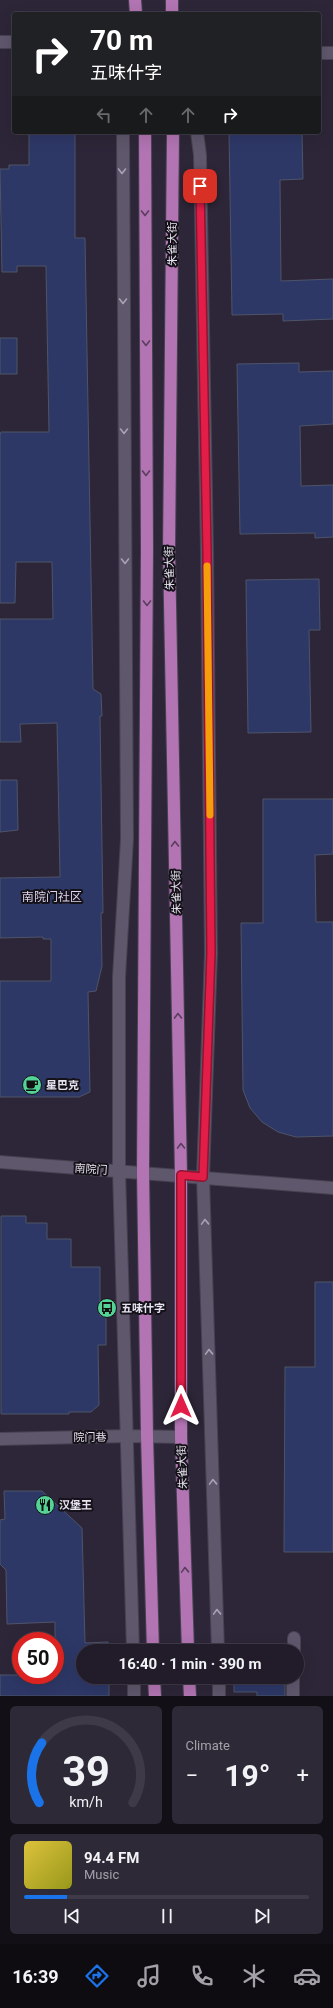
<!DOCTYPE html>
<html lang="en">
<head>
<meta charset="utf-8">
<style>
	body { margin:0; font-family:Roboto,"Noto Sans SC",sans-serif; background:#2e2936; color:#f1f3f6; height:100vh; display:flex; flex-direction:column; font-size:15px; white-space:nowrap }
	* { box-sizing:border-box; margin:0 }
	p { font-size:13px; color:#a2a1a8 }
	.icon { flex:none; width:22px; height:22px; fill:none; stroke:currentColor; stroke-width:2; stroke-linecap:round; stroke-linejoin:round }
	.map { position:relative; height:1696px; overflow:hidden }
	.side { display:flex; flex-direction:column; gap:10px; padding:10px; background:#130f17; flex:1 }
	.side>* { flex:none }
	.banner { position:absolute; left:12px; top:12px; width:309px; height:122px; border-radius:4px; box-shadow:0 4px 16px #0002,0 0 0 1px #3f3a47; background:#202124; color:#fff; overflow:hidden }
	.speed { position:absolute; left:12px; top:1632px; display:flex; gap:8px; font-size:20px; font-weight:700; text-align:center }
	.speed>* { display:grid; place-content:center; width:52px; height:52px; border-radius:50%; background:#221c2a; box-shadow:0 4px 16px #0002,0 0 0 1px #3f3a47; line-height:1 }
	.speed .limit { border:6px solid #d22; background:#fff; color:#111 }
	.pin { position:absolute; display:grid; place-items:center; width:34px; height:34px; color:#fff; margin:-17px; border-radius:8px; box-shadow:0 2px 6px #0006 }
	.me { position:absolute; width:44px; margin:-22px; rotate:0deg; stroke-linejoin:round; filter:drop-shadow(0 0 3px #0008) }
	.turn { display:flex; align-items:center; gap:14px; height:84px; padding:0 12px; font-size:18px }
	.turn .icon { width:52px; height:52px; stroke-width:2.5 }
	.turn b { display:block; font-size:28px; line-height:34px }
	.lanes { display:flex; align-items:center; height:38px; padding:0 12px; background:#0003; justify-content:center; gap:20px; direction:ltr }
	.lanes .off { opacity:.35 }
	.big { font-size:30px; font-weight:700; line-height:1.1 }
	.side .tile { flex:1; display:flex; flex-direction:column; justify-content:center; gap:6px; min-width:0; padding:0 14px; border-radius:6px; background:#2e2936 }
	.side .dial { align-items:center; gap:0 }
	.dial svg { height:104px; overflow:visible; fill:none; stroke:#3f3a47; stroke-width:7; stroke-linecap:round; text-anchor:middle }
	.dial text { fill:#f1f3f6; stroke:none }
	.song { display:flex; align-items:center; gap:12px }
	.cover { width:48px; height:48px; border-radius:6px; background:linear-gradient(135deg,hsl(50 70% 55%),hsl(60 70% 35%)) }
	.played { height:4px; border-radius:2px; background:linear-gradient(90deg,#1a73e8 15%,#3f3a47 15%) }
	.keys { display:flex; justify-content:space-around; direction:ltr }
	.heat { display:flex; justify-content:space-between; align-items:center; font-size:22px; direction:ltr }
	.side .tiles { flex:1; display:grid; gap:10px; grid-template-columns:1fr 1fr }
	.tile:last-child { grid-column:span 2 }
	.trip { position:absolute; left:76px; top:1644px; width:228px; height:40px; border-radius:20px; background:#221c2a; box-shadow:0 4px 16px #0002,0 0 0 1px #3f3a47; font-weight:700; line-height:40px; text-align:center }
	.menu { display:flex; height:64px; justify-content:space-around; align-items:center; background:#0e0b11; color:#a2a1a8 }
	.menu .icon { width:28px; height:28px }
	.menu .on { color:#1a73e8 }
	.menu b { font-size:18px; color:#f1f3f6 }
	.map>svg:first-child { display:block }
	.building { fill:#2e3867; stroke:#4e5469 }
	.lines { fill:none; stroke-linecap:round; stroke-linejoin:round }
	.minor-casing { stroke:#474151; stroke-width:14 }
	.major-casing { stroke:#474151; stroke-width:14 }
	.minor { stroke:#5f576c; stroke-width:12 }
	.major { stroke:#b274b3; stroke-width:12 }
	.oneway { stroke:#aaa3b4 }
	.oneway2 { stroke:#5b3e5e }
	.route-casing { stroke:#92132f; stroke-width:10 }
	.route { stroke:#e11d48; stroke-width:7 }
	.slow { stroke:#f59e0b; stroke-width:7 }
	.labels { text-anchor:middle; stroke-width:4; stroke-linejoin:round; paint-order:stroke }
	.street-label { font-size:11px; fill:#e7e2ef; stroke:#141119 }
	.poi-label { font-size:11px; font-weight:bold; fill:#e7e2ef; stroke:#141119; text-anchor:start }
	.neighbourhood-label { font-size:12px; fill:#ddd4ed; stroke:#141119 }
</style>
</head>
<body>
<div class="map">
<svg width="333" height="1696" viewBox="0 0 333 1696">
	<rect width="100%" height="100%" fill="#2d2638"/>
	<path class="building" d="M29 132H75V238H85L93 689 101 694 102 716H100L103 913H101L102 966 96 991 88 992 90 1092 79 1097H0V981H51V939H43V937L0 938V878L60 877 57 723 20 724 21 742H0V619H53L52 562H16L15 603H0V435L1 432H49L46 266H17V272H2L0 169H9V165H29Z
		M229 132H302L303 179 280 180 281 281 333 279V319L283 321V314L232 315Z
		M0 338H17V374H0Z
		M299 363V372L333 371V424L300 426 301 486 333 485V537L315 538V533L240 534 237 364Z
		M319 579 320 630H309L311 732 248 733 246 580Z
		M0 780H17L18 830 0 832Z
		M263 799H333V854L315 855 316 922H333V1136L296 1137 278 1132 262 1122 250 1108 243 1090 241 923H263Z
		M1 1216H26V1223H47V1239H71V1267H100V1316H106V1345H98L99 1405 91 1412H69V1414H1Z
		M315 1282H333V1552H284L285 1367H315Z
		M4 1491H42L82 1528 85 1643 108 1642V1651H83V1677H109V1696H0V1675H55V1622L7 1624 6 1570 0 1564V1520L5 1519Z
		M234 1677H285V1696H257V1692H234Z"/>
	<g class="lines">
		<defs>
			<path id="minor" d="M0 42H14
				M319 53H333
				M123 132 127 839 119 977V1171L133 1651
				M197 132 200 155 207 552 211 953 203 1177 218 1651
				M0 1162 333 1188
				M0 1439 128 1436 181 1437
				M294 1651V1638
				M134 1677V1696
				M219 1677V1696
				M293 1696V1677"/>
			<path id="major" d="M135 0 136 14
				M172 0V14
				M145 132 147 549 143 1172 147 1436 153 1651
				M173 132 169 552 181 1175V1437L188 1651
				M154 1677 155 1696
				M189 1677 190 1696"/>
		</defs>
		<use href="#minor" class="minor-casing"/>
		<use href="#major" class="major-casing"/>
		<use href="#minor" class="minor"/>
		<use href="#major" class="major"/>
	</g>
	<defs><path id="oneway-chevron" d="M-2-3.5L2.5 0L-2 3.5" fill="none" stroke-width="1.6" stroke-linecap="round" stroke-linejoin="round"/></defs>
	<g class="oneway">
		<use href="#oneway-chevron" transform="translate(122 171) rotate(90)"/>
		<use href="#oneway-chevron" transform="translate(123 301) rotate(90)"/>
		<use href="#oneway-chevron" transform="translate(124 431) rotate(90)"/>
		<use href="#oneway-chevron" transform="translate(125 561) rotate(90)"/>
		<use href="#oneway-chevron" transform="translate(205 1222) rotate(-92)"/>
		<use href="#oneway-chevron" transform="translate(209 1352) rotate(-92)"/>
		<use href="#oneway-chevron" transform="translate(213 1482) rotate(-92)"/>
		<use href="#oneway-chevron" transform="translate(217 1612) rotate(-92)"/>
	</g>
	<g class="oneway2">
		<use href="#oneway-chevron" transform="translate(145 213) rotate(90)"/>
		<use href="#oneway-chevron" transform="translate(146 343) rotate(90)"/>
		<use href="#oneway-chevron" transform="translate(146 473) rotate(90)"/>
		<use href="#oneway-chevron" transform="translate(147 603) rotate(90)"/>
		<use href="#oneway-chevron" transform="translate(175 844) rotate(-91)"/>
		<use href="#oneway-chevron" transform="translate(178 1016) rotate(-91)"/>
		<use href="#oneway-chevron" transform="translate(181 1146) rotate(-91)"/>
		<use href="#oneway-chevron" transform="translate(185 1570) rotate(-92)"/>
	</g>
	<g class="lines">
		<defs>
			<path id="route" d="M181 1406V1175L203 1177 211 953 207 552 200 186"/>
		</defs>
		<use href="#route" class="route-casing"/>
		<use href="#route" class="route"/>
		<path class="slow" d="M207 566 210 815"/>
	</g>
	<defs>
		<symbol id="cafe-disc" viewBox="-11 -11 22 22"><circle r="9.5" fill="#53d396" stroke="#141119"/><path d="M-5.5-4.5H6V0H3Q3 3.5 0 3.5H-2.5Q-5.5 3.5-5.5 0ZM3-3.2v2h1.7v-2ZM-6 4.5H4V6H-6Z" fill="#111"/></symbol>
		<symbol id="bus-disc" viewBox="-11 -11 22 22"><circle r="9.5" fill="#53d396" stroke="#141119"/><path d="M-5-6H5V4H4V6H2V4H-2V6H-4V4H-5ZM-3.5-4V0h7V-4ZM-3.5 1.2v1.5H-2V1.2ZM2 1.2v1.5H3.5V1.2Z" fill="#111"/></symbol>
		<symbol id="restaurant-disc" viewBox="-11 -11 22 22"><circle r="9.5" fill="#53d396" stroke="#141119"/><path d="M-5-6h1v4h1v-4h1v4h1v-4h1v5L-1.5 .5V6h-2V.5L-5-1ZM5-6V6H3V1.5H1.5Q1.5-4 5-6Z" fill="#111"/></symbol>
	</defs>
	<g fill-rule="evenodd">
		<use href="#cafe-disc" x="21" y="1074" width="22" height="22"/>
		<use href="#bus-disc" x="96" y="1297" width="22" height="22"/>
		<use href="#restaurant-disc" x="34" y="1494" width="22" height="22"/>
	</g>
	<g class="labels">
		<g class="street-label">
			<text transform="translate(172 244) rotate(-90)" y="4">朱雀大街</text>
			<text transform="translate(169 568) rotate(-91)" y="4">朱雀大街</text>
			<text transform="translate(176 892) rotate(-91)" y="4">朱雀大街</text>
			<text transform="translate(91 1169) rotate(4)" y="4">南院门</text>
			<text transform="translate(90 1437) rotate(-1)" y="4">院门巷</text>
			<text transform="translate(182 1467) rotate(-92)" y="4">朱雀大街</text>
		</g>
		<g class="poi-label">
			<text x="46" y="1089">星巴克</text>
			<text x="121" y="1312">五味什字</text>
			<text x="59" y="1509">汉堡王</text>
		</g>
		<g class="neighbourhood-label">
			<text x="52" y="901">南院门社区</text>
		</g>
	</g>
</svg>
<div class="speed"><div class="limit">50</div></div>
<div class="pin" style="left:200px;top:186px;background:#d93025"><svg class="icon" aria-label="arrive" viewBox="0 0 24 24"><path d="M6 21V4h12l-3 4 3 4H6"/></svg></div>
<svg class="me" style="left:181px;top:1406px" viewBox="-20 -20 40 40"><path d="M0-17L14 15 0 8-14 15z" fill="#e11d48" stroke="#fff" stroke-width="4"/></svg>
<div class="trip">16:40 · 1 min · 390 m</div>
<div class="banner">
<div class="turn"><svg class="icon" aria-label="right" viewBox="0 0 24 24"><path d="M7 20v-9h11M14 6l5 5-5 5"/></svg><div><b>70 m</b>五味什字</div></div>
<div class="lanes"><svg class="icon off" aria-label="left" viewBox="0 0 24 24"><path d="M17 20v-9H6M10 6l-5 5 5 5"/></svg><svg class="icon off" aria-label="ahead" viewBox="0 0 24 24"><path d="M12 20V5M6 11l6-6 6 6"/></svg><svg class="icon off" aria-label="ahead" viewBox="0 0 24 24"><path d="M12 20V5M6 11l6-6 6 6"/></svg><svg class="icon" aria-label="right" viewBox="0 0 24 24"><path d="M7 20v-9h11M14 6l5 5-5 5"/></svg></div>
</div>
</div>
<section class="side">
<div class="tiles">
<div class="tile dial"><svg viewBox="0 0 100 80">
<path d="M14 69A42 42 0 1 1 86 69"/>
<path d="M14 69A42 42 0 0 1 16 23" stroke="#1a73e8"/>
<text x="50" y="56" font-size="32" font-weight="700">39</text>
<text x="50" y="72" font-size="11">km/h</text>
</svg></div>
<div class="tile"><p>Climate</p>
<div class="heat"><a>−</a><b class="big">19°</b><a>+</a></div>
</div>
<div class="tile">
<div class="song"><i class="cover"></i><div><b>94.4 FM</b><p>Music</p></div></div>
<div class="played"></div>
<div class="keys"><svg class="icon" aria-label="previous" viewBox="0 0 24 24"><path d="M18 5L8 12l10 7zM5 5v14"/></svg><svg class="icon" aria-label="pause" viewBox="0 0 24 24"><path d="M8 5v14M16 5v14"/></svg><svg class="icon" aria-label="next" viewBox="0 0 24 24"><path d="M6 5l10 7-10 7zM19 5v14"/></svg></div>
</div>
</div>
</section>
<nav class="menu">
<b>16:39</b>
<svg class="icon on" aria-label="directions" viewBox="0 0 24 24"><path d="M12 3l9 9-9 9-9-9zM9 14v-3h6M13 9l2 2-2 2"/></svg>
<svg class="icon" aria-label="music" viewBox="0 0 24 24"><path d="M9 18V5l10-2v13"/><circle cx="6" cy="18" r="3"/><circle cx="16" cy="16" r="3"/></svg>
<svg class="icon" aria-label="phone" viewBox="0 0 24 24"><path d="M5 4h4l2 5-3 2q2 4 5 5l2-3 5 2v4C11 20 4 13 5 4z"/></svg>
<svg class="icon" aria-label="climate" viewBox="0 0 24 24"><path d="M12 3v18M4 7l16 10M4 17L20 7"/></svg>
<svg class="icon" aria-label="car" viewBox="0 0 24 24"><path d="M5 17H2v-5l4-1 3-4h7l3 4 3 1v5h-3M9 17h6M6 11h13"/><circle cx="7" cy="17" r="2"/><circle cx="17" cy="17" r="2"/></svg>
</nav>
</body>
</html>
